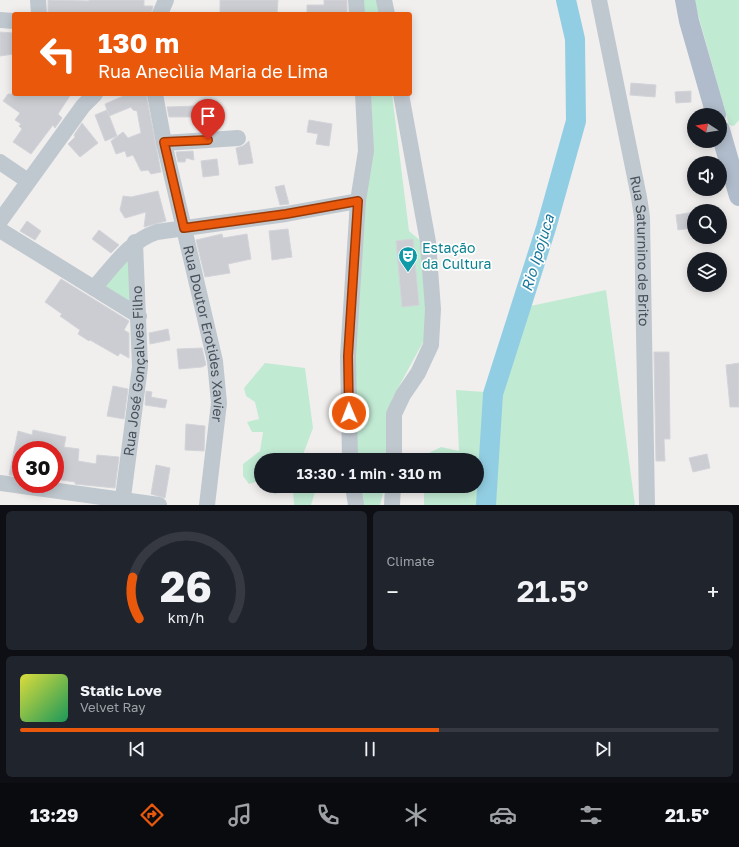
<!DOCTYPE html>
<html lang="en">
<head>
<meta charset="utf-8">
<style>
	body { margin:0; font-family:"Golos Text",sans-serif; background:#20242c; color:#f1f3f6; height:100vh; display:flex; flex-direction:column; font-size:15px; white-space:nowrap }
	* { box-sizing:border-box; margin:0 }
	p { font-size:13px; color:#9ea1a6 }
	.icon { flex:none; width:22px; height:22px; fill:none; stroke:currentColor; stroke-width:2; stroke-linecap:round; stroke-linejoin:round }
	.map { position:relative; height:505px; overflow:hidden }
	.sheet { display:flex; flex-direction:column; gap:6px; padding:6px; background:#0d0f14; flex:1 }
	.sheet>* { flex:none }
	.guide { position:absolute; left:12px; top:12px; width:400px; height:84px; border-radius:4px; box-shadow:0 2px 10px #0003; background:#ea580c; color:#fff; overflow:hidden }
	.needle { width:26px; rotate:282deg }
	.fabs { position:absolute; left:687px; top:108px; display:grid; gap:8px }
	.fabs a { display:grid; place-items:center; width:40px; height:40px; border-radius:50%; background:#171b24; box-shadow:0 2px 10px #0003; font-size:20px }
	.speed { position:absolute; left:12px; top:441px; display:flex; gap:8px; font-size:20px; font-weight:700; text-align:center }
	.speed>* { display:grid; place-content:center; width:52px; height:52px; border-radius:50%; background:#171b24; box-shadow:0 2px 10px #0003; line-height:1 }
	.speed .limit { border:6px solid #d22; background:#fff; color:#111 }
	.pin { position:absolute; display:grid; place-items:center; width:34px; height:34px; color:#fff; margin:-41px -17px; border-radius:50% 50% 50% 0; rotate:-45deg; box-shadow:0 0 4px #0007 }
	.pin .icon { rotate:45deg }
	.me { position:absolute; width:44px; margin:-22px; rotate:359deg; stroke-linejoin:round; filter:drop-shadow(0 0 3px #0008) }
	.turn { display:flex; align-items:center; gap:14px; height:84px; padding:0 20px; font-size:18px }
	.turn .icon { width:52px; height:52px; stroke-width:2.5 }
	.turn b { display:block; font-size:28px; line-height:34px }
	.big { font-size:30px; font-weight:600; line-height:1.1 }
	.sheet .tile { flex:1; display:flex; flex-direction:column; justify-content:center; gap:6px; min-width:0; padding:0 14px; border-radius:6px; background:#20242c }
	.sheet .dial { align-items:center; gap:0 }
	.dial svg { height:104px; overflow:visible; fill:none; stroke:#363941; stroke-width:7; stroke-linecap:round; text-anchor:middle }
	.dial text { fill:#f1f3f6; stroke:none }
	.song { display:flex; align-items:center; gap:12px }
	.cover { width:48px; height:48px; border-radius:6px; background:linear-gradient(135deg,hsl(60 70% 55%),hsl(150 70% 35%)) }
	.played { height:4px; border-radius:2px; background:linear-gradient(90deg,#ea580c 60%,#363941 60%) }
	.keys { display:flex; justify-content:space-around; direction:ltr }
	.heat { display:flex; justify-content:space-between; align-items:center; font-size:22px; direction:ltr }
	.sheet .tiles { flex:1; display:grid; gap:6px; grid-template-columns:1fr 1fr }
	.tile:last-child { grid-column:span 2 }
	.trip { position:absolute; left:254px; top:453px; width:230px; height:40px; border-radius:20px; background:#171b24; box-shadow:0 2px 10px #0003; font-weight:600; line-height:40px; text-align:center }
	.tab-bar { display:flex; height:64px; justify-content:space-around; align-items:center; background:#090b0e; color:#9ea1a6 }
	.tab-bar .icon { width:28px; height:28px }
	.tab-bar .selected { color:#ea580c }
	.tab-bar b { font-size:18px; color:#f1f3f6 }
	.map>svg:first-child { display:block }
	.green { fill:#c1ead3 }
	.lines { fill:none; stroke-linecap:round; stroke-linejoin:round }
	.river { stroke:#92cee3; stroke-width:20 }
	.building { fill:#cccdd2; stroke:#d3d4d9 }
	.minor { stroke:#c0c8cf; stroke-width:16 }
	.major { stroke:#b0bccb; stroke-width:20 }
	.route-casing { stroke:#983908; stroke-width:10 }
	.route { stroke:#ea580c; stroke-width:7 }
	.labels { text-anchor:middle; stroke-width:3.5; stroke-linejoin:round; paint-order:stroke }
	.culture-label { font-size:14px; fill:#0d838f; stroke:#fff; text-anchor:start }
	.street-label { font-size:14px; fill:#48505a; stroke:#fff }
	.water-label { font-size:15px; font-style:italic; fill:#19799c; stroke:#fff }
</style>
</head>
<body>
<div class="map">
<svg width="739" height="505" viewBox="0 0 739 505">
	<rect width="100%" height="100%" fill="#f1efee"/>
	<path class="green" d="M360 0H381L383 14H361Z
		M694 0H739V120L734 126 729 125Z
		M367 94H392L409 231 422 242 428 333 392 399 387 460H355L350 352Z
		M128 253 131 307 100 286Z
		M606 290 635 505H489L490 443 521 308Z
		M265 363 305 368 313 428 301 460H261V480L249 484 243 476V464L260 451 263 432H252L247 422 259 419 255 402 246 396 244 388Z
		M456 390 485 392 478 505H424V486H477V460H425V455L441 447 459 451Z
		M273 486H317L311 505H294L293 491 274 494Z
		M356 486H385L380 505H356Z"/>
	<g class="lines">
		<path class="river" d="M486 505 493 394 546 228 576 121 575 39 566 0"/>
	</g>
	<path class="building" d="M48 0 89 1V0H144V6H153L151 14H48Z
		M220 0H278L277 14H220Z
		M324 0H347V14H307V5H324Z
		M0 32 14 33V54L0 56Z
		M631 83 656 85 655 97 630 95Z
		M691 91V102L676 103 675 92Z
		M8 94H71L58 114 62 118 55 128 53 125 31 154 13 142 22 129 19 126 21 124 15 120 20 113 3 101Z
		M128 94H146L161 172 151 174 148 170 141 171 133 155 127 157 125 151 116 154 111 141 123 132 128 138 141 133 137 111 133 110 131 107 109 116 105 104Z
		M195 106V117H169L167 107Z
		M107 110 117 136 105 141 95 115Z
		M309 120 332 124 329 146 316 144 318 134 307 132Z
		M82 123 98 143 80 157 68 144 75 137 74 135Z
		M249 141 253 163 239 165 236 148 243 146Z
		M193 151 194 160 186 158 185 162H178L176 152Z
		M217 159 219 175 203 177 201 161Z
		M284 185 289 204 280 205 275 187Z
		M158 191 166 221 144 227 146 212 125 218 120 210 123 196 131 197Z
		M694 212V220L691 222 692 228 678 230 676 215Z
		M27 221 41 231 35 240 20 231Z
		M288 229 292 257 272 260 269 231Z
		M99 230 119 245 111 253 92 239Z
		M222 234 223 238 247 234 251 259 228 264 230 273 205 277 196 240Z
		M413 239 419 305 402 307 396 241Z
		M61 279 129 321 124 330 129 333V358L120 353 118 356 90 340 89 341 78 334 80 330 60 316 62 314 45 302Z
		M168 329 170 340 150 344 149 333Z
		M202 348 206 365 202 367 179 369 177 349Z
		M654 352H669L670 439H664L665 461H656Z
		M739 363V407H730L726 365Z
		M113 386 128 389 124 419 107 416Z
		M146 391 152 392 151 397 167 400 165 408 145 405Z
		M186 424 205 426 204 451 185 450Z
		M33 430 66 437 64 447 79 449 78 461 96 464 97 455 119 457 115 488 75 484V482L55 479V450H21L19 476 9 475 18 431 32 435Z
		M707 454 710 468 693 472 689 458Z
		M156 465 170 468 165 498 151 494Z"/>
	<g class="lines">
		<g class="minor">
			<path d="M38 0 39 14"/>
			<path d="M356 0 357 14"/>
			<path d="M384 0 387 14"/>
			<path id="s1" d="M599 0 639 197 642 217 647 505"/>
			<path d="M160 14 166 0"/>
			<path d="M0 20 14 21"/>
			<path id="s2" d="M155 94 164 143 215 361 219 403 207 505"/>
			<path d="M164 143 238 138"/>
			<path d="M0 162 28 181"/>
			<path d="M0 221 83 106 95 94"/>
			<path d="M0 230 139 316"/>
			<path d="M94 288C113 267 129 241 157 232L286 214 358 201"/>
			<path d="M350 460 348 356 358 201 366 151 363 94"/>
			<path d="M394 460V414L403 395 418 373 431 345 433 309 428 242 401 94"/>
			<path d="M0 483 159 505"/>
			<path d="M353 486 356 505"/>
			<path id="s3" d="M122 505 140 367 135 242"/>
			<path d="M392 505 393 486"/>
		</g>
		<path class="major" d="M685 0 689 21 716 115
			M720 130 739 196"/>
	</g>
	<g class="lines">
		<defs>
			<path id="route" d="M208 140 164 142 184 228 286 214 358 201 348 356 349 413"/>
		</defs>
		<use href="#route" class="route-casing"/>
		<use href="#route" class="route"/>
	</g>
	<defs>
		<symbol id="theatre-pin" viewBox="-11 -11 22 30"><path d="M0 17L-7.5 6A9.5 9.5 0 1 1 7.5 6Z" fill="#0f9aa8" stroke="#fff"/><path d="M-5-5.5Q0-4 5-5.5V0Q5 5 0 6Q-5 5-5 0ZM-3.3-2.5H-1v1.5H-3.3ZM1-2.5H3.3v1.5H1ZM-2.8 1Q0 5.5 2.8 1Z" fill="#fff"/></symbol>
	</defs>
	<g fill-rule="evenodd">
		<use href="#theatre-pin" x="397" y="245" width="22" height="30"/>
	</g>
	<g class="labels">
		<g class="culture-label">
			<text x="422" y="253">Estação<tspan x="422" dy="16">da Cultura</tspan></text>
		</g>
		<g class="street-label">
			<text dy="5" stroke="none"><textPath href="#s1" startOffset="255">Rua Saturnino de Brito</textPath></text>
			<text dy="5" stroke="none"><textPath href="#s2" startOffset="245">Rua Doutor Erotides Xavier</textPath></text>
			<text dy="5" stroke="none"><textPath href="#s3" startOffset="135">Rua José Gonçalves Filho</textPath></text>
		</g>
		<g class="water-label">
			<text transform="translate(538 253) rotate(-73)" y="5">Rio Ipojuca</text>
		</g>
	</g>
</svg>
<div class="fabs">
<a><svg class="needle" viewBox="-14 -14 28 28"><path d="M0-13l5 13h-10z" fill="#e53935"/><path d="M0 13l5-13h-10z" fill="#9ea1a6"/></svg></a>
<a><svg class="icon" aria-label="sound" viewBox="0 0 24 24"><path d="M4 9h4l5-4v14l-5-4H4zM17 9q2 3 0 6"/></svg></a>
<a><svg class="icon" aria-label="search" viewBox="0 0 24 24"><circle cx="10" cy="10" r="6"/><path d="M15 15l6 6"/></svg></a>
<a><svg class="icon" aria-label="layers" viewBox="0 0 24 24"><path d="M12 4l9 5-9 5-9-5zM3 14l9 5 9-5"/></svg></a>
</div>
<div class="speed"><div class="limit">30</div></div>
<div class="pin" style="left:208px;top:140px;background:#d93025"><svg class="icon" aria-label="arrive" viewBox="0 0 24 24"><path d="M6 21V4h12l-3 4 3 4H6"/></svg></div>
<svg class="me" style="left:349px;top:413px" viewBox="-20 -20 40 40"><circle r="17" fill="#ea580c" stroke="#fff" stroke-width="3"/><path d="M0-11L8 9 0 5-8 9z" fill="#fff"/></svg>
<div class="trip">13:30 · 1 min · 310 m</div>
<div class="guide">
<div class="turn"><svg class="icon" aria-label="left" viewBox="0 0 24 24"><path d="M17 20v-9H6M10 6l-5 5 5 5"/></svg><div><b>130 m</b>Rua Anecìlia Maria de Lima</div></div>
</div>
</div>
<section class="sheet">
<div class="tiles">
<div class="tile dial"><svg viewBox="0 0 100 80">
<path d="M14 69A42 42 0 1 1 86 69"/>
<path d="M14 69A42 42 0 0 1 9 37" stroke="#ea580c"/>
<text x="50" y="56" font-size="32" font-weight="700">26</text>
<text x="50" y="72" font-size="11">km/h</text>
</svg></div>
<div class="tile"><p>Climate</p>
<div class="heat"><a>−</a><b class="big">21.5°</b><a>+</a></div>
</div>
<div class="tile">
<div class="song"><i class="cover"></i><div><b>Static Love</b><p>Velvet Ray</p></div></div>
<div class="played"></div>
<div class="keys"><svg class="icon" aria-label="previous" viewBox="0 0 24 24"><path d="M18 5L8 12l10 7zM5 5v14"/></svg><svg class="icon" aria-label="pause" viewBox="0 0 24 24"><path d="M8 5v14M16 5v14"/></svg><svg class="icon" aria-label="next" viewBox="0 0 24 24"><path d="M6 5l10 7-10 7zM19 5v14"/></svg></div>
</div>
</div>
</section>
<nav class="tab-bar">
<b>13:29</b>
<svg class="icon selected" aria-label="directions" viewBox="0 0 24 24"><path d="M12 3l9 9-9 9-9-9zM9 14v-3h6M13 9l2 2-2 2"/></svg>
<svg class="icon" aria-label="music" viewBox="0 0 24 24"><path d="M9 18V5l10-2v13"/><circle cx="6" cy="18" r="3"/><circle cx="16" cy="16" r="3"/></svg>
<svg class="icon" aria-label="phone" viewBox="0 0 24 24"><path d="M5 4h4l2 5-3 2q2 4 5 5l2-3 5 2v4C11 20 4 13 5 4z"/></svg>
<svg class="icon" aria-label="climate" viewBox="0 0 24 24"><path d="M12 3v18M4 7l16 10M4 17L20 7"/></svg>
<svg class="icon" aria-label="car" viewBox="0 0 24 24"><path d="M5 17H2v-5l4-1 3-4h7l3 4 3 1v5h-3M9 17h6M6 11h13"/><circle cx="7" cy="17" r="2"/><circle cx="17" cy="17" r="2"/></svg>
<svg class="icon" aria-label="filters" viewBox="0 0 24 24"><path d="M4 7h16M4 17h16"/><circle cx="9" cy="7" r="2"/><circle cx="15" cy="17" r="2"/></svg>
<b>21.5°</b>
</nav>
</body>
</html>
